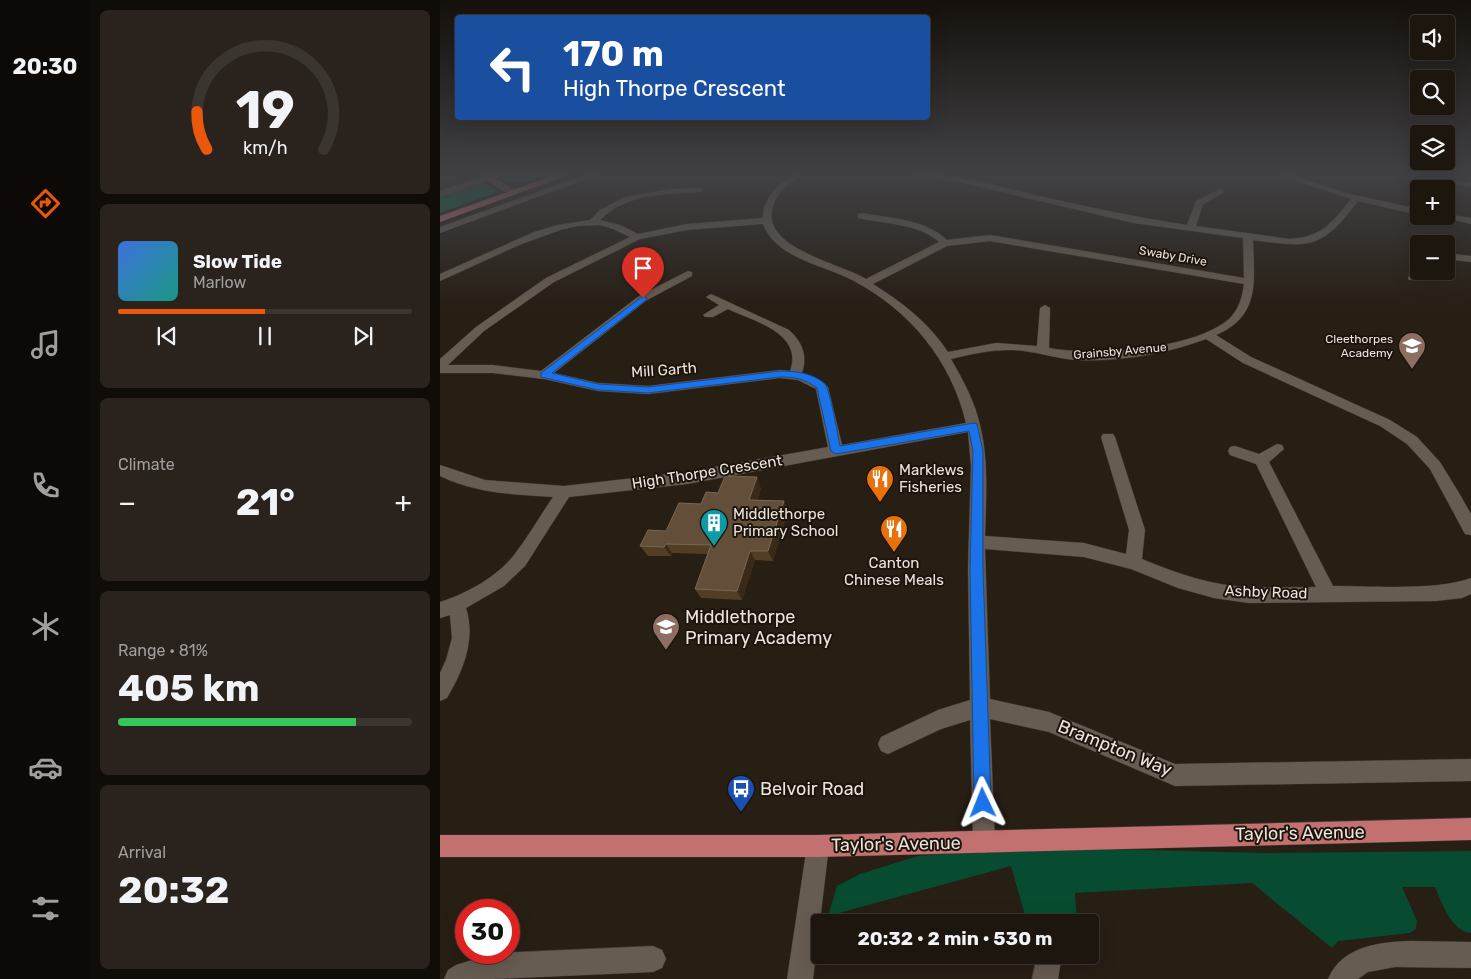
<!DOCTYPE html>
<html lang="en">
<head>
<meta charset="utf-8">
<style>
	body { margin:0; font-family:Rubik,sans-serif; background:#2a231d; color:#f1f3f6; height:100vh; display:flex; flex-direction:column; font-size:19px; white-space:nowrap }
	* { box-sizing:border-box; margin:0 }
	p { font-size:16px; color:#a09f9e }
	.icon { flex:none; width:28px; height:28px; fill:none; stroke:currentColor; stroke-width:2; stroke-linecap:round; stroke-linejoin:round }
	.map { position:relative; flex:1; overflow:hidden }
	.details { display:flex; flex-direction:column; gap:10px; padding:10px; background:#100c08; width:350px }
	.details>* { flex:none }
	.guide { position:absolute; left:15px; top:15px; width:475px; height:105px; border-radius:5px; box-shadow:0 5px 20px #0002,0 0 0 1px #3b352f; background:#1a4fa0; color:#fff; overflow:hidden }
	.tools { position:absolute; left:970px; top:15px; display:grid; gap:10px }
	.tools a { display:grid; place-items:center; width:45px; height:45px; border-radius:5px; background:#1d160f; box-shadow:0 5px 20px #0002,0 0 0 1px #3b352f; font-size:25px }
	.speed { position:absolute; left:15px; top:899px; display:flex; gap:10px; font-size:25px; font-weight:700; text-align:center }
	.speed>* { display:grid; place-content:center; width:65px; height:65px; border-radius:50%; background:#1d160f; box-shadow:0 5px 20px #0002,0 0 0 1px #3b352f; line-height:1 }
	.speed .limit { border:8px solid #d22; background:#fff; color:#111 }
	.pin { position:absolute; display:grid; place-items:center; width:42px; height:42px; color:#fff; margin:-51px -21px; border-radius:50% 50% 50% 0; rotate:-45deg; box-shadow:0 0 5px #0007 }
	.pin .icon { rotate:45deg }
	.me { position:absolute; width:55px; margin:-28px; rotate:358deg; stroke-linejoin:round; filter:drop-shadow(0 0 4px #0008) }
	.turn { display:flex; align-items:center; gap:18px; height:105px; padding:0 25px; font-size:22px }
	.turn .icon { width:65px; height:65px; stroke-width:2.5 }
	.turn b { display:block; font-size:35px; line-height:42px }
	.big { font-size:38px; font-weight:700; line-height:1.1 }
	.details .tile { flex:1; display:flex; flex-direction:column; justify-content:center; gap:8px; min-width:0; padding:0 18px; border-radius:8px; background:#2a231d }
	.details .dial { align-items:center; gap:0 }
	.dial svg { height:130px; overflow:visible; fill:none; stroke:#3b352f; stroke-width:7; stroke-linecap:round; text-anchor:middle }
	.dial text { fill:#f1f3f6; stroke:none }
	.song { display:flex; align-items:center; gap:15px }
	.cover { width:60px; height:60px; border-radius:8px; background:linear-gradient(135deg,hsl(220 70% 55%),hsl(170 70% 35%)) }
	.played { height:5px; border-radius:2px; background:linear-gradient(90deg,#ea580c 50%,#3b352f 50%) }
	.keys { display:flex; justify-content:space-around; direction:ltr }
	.heat { display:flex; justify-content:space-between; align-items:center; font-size:28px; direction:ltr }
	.charge { height:8px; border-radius:4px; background:linear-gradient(90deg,#34c759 81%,#3b352f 0) }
	.trip { position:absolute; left:371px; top:914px; width:288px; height:50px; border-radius:5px; background:#1d160f; box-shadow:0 5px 20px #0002,0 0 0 1px #3b352f; font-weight:700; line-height:50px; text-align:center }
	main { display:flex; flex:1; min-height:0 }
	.menu { display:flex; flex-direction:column; width:90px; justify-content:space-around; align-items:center; background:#0c0906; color:#a09f9e }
	.menu .icon { width:35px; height:35px }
	.menu .active { color:#ea580c }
	.menu b { font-size:22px; color:#f1f3f6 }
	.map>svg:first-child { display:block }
	.green { fill:#074c31 }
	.forest { fill:#016944 }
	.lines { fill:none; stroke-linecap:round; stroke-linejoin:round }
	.minor-casing { stroke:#3f3832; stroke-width:1 }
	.major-casing { stroke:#3f3832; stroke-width:1 }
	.minor { fill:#675c51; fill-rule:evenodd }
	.major { fill:#c27070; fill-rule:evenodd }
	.wall { fill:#523e25 }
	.shaded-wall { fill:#3a2916 }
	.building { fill:#634f39; stroke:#786752 }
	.route { fill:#1a73e8; stroke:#114b97 }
	.labels { text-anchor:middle; stroke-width:4; stroke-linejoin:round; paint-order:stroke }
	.far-street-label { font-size:12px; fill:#eae4dd; stroke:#1d140b }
	.far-poi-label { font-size:12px; fill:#eae4dd; stroke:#1d140b; text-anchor:end }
	.street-label { font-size:15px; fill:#eae4dd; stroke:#1d140b }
	.poi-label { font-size:15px; fill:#eae4dd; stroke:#1d140b; text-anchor:start }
	.near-poi-label { font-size:18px; fill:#eae4dd; stroke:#1d140b; text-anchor:start }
	.near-street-label { font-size:18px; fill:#eae4dd; stroke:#1d140b }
</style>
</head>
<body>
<main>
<nav class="menu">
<b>20:30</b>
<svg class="icon active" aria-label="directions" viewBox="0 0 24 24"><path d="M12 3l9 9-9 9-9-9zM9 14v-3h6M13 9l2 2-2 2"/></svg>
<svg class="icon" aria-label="music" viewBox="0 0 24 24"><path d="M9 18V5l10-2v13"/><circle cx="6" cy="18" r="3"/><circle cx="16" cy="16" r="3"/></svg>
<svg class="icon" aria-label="phone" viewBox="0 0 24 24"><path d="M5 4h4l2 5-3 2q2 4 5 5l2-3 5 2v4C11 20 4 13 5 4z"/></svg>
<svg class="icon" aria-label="climate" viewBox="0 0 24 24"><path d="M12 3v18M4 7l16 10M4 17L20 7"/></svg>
<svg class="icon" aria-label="car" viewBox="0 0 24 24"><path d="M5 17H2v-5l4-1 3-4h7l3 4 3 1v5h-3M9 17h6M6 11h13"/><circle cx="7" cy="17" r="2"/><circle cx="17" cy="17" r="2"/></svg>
<svg class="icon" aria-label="filters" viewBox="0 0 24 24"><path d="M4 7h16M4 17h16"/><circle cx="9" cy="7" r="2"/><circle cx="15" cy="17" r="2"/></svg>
</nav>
<section class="details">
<div class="tile dial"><svg viewBox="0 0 100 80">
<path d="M14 69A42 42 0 1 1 86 69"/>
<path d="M14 69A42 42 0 0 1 8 46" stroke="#ea580c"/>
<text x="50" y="56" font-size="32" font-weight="700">19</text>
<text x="50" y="72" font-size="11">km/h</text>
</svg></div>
<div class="tile">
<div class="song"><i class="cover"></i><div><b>Slow Tide</b><p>Marlow</p></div></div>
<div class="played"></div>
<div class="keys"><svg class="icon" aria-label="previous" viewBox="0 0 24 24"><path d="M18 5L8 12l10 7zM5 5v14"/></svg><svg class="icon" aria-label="pause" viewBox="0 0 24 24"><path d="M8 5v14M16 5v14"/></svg><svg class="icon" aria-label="next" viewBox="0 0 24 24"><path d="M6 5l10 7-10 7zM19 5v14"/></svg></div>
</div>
<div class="tile"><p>Climate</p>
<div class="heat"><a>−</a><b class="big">21°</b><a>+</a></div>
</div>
<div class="tile"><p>Range · 81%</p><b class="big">405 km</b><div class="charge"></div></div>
<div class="tile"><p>Arrival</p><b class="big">20:32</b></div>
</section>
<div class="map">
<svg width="1031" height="979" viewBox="0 0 1031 979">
	<rect width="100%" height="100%" fill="#271e14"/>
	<path class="green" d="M589 847 823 853 1031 851V933C1011 931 1002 903 995 887H962L977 921 976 929 970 933 898 941 892 948 812 883 635 893 637 922H608L602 915 589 913 585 915 571 866 388 916 397 886 420 874 478 856Z"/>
	<path class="forest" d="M75 172H117C99 178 79 189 62 179L63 176Z
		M44 183 57 190 55 193 0 213V196Z"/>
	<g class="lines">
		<defs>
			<path id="minor" d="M56 172H69L55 178 75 190V194H69L47 181 0 197V191Z
				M153 172H165L0 233V227Z
				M357 172H366C359 179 347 183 341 191 302 245 394 260 426 279L499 242C478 223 444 224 418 218V214L421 213C450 218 485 219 507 240L550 235 804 278 803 238 694 223 523 183 461 172C504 172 545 183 586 193 640 205 693 217 747 225L756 201 780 189H783V193L763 204 756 226 849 239C882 237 891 224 911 199L830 172H843L905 193 979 209V215L918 201C882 249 871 248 813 240 814 281 821 316 776 335L811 357 950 420 977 437 1000 462 1019 493 1031 514V535L1025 534 990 469 967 444 940 426 803 363 766 339C726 354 679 362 637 360 619 359 601 353 584 351 559 348 536 353 511 359 523 380 535 402 540 425 549 461 546 500 545 536L644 543 686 554 689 530 661 437 663 434H673L675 437 705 530 702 559C736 573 772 586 810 587 832 588 854 587 876 587L816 464 790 455 788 451 790 447 795 446 819 454 837 444 842 445 844 449 829 462 893 586C933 586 996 591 1031 578V594L1022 598 996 601 809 603 774 598 738 588 691 569 644 557 545 549 550 699 609 712 735 764 1031 759V781L735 786 609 732 550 719 555 842 552 850 544 853 536 850 533 842 530 720 501 729 448 754 441 751 438 744 441 737 498 710 530 700 528 568 531 466 528 432 247 484 129 497 85 566 64 586 26 608C36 640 23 671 7 698L0 701V673L6 660 12 638 10 615 0 618V602C26 594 57 577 74 555 88 537 100 516 113 497 72 494 38 494 0 476V465L45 480 124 486 247 472 388 447 376 389 358 380 340 378 208 394 158 391 104 379 53 373H0V359L36 327 106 278 190 237 173 229 160 225 137 226 120 230 79 245 0 281V274L94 232 118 225 150 220 160 210 185 197 231 189 259 188 263 190 259 192C225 194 185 194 160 220L180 225 198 234 247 224 323 218C323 196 340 183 357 172ZM323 224C336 259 385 265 414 281 470 311 511 360 526 423L402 445 388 387 376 378 362 373C368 355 362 342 349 330L271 294 266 297 279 305 263 315 265 317H273L288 309C313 321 364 333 350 371L340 370 208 386 158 383 114 373 207 300 252 276V272L248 271 199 296 101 371 53 365H8L44 331 114 282 200 239 247 230ZM550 241 804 284C802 298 799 309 789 319 753 350 654 356 609 348L610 308 605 305 600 308 597 346 556 343 508 352C489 323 462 302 433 284L507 246Z
				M947 172H968L1031 183V187Z
				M1006 214 1031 218V224L997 216H1006Z
				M1006 253 1031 256V262L1006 259Z
				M979 262V271H981L977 280H969L968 278 974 265Z
				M983 271H999L1006 275 1001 278Z
				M378 835 386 838 389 846 373 979H347L367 846 370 838Z
				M971 941 1031 942V968L955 967 928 972 918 979H888C902 946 939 942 971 941Z
				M213 946 222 950 226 959 222 968 213 972 54 979H4L8 970 16 965 55 953Z
				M597 955H619L621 960 618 979H592Z"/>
			<path id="major" d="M124 172H136L0 222V216Z
				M1031 818V840L378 857H0V835H378Z"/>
		</defs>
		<use href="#minor" class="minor-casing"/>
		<use href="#major" class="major-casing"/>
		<use href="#minor" class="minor"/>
		<use href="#major" class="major"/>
	</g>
	<path class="wall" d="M321 488 317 500 344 501 348 511 333 561 315 560 302 600 261 598 255 589 268 554 232 553 231 556H208L200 546 226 531 261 504 278 493Z"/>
	<path class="shaded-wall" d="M317 477 321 488 313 510 309 500Z
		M344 501 348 511 333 561 328 551Z
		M226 544 232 553 231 556 224 547Z
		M310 551 315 560 302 600 297 591Z"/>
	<path class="building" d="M285 476 317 477 309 500 344 501 328 551H310L297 591 255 589 271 545 226 544 224 547 200 546 208 530 226 531 239 503 261 504 266 492 278 493Z"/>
	<linearGradient id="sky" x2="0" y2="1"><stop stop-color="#15100b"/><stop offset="0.56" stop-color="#414145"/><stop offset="1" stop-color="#414145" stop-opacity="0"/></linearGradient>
	<rect width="1031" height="309" fill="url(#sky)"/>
	<path class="route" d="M203 296 207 298 206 300 112 373 158 384 208 387 340 371C355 371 373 373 385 384 390 390 398 436 400 446L534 423 537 424 543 451V569L551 803 549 809 543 811 537 809 534 803 530 569 533 451 529 431 396 454 391 451 377 388C365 379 355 377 340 377L208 393 158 390 101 377V373Z"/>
	<defs>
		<symbol id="school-pin" viewBox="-11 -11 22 30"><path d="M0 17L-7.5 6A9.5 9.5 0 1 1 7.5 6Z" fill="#8d6e63" stroke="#1d140b"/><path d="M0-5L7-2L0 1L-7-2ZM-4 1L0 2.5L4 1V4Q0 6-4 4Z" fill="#fff"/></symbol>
		<symbol id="restaurant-pin" viewBox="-11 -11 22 30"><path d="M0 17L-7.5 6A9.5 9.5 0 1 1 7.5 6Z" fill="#e8710a" stroke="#1d140b"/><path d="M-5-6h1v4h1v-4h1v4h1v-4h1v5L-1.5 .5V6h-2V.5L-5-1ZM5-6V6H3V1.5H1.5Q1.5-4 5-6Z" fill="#fff"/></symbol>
		<symbol id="building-pin" viewBox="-11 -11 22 30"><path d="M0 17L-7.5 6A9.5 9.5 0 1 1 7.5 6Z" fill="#0f9aa8" stroke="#1d140b"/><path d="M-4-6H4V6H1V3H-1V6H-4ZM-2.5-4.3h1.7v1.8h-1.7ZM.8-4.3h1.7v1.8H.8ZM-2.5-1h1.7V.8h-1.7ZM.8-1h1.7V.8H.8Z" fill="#fff"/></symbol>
		<symbol id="bus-pin" viewBox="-11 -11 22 30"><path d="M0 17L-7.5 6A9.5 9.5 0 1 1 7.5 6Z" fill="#1a4fb4" stroke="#1d140b"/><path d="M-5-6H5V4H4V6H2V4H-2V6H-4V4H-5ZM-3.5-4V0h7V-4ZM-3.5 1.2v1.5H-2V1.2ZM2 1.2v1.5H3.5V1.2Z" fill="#fff"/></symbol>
	</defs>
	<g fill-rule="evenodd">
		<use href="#school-pin" x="956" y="330" width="32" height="43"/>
		<use href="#restaurant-pin" x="424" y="463" width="32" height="43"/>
		<use href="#building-pin" x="258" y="507" width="32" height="43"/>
		<use href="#restaurant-pin" x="438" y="513" width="32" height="43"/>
		<use href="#school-pin" x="210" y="611" width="32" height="43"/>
		<use href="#bus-pin" x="285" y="773" width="32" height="43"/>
	</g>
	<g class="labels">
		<g class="far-street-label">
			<text transform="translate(733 256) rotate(10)" y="4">Swaby Drive</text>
			<text transform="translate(680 351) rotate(-5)" y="4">Grainsby Avenue</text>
		</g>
		<g class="far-poi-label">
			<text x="953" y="343">Cleethorpes<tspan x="953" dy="14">Academy</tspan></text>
		</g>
		<g class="street-label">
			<text transform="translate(224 370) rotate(-4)" y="5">Mill Garth</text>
			<text transform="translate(267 472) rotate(-9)" y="5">High Thorpe Crescent</text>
			<text transform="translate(826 592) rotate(2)" y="5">Ashby Road</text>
		</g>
		<g class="poi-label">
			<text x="459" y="475">Marklews<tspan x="459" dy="17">Fisheries</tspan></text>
			<text x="293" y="519">Middlethorpe<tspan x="293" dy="17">Primary School</tspan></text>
			<text x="454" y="568" text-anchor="middle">Canton<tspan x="454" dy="17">Chinese Meals</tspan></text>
		</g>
		<g class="near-poi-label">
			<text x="245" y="623">Middlethorpe<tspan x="245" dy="21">Primary Academy</tspan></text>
			<text x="320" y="795">Belvoir Road</text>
		</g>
		<g class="near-street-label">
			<text transform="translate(675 748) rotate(22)" y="6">Brampton Way</text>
			<text transform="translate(860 833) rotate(-1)" y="6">Taylor's Avenue</text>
			<text transform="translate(456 844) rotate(-1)" y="6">Taylor's Avenue</text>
		</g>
	</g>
</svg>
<div class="tools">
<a><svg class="icon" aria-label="sound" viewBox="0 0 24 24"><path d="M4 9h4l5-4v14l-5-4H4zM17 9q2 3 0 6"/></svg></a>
<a><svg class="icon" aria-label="search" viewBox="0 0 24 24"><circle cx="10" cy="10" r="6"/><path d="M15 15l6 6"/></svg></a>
<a><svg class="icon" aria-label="layers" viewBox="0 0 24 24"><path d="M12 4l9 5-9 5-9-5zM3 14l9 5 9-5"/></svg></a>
<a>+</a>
<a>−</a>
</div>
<div class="speed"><div class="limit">30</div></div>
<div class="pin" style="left:203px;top:298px;background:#d93025"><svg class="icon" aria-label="arrive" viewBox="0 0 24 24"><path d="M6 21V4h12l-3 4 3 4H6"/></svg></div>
<svg class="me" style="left:543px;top:803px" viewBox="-20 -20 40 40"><path d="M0-17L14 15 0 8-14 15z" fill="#1a73e8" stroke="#fff" stroke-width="4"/></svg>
<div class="trip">20:32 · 2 min · 530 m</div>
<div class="guide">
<div class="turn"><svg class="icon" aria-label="left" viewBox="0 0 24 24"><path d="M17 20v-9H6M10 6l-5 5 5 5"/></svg><div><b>170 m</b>High Thorpe Crescent</div></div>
</div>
</div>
</main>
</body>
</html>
